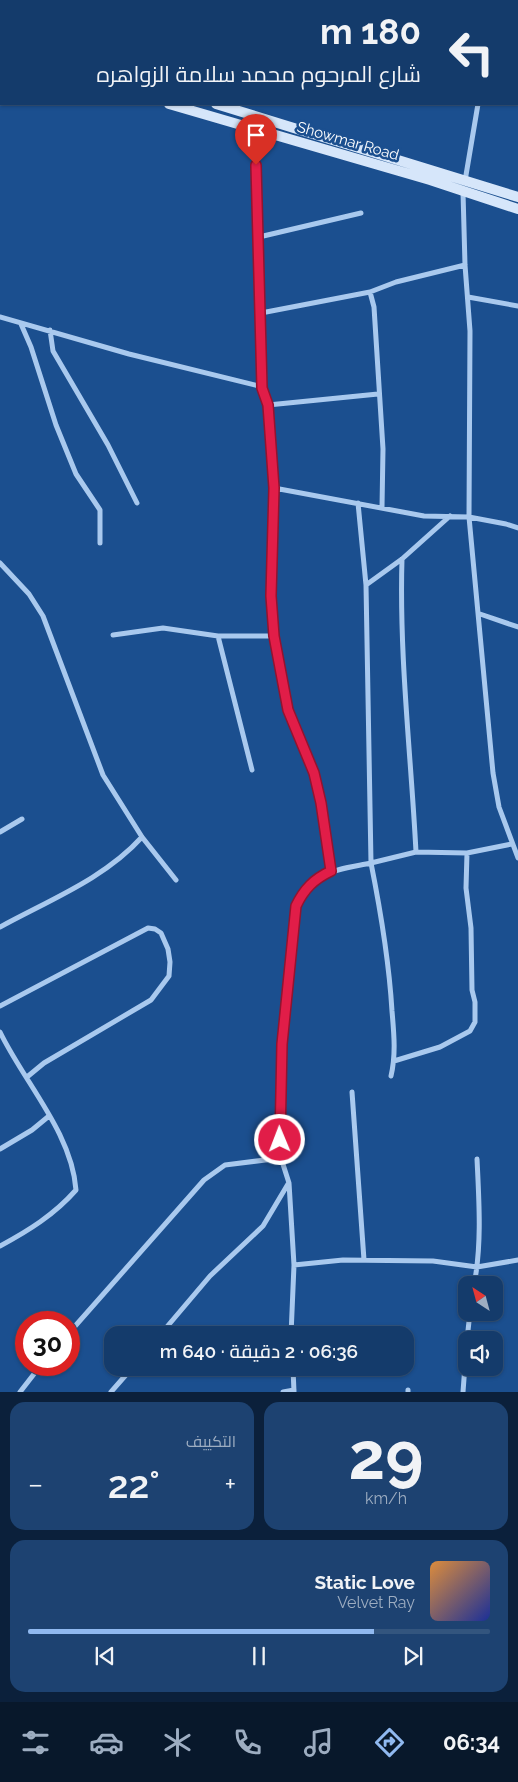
<!DOCTYPE html>
<html lang="ar">
<head>
<meta charset="utf-8">
<style>
	body { margin:0; font-family:Raleway,Cairo,sans-serif; background:#1d4271; color:#f1f3f6; direction:rtl; height:100vh; display:flex; flex-direction:column; font-size:19px; white-space:nowrap }
	* { box-sizing:border-box; margin:0 }
	p { font-size:16px; color:#9dadc1 }
	.icon { flex:none; width:28px; height:28px; fill:none; stroke:currentColor; stroke-width:2; stroke-linecap:round; stroke-linejoin:round }
	.map { position:relative; height:1392px; overflow:hidden; direction:ltr }
	.drawer { display:flex; flex-direction:column; gap:10px; padding:10px; background:#0b203b; flex:1 }
	.drawer>* { flex:none }
	.hud { position:absolute; left:0px; top:0px; width:519px; height:105px; box-shadow:0 1px 4px #0004,0 0 0 1px #33557e; direction:rtl; background:#143b6b; color:#f1f3f6; overflow:hidden }
	.needle { width:32px; rotate:324deg }
	.controls { position:absolute; left:458px; top:1276px; display:grid; gap:10px }
	.controls a { display:grid; place-items:center; width:45px; height:45px; border-radius:10px; background:#143b6b; box-shadow:0 1px 4px #0004,0 0 0 1px #33557e; font-size:25px }
	.speed { position:absolute; left:15px; top:1311px; display:flex; gap:10px; font-size:25px; font-weight:700; text-align:center }
	.speed>* { display:grid; place-content:center; width:65px; height:65px; border-radius:50%; background:#143b6b; box-shadow:0 1px 4px #0004,0 0 0 1px #33557e; line-height:1 }
	.speed .limit { border:8px solid #d22; background:#fff; color:#111 }
	.pin { position:absolute; display:grid; place-items:center; width:42px; height:42px; color:#fff; margin:-51px -21px; border-radius:50% 50% 50% 0; rotate:-45deg; box-shadow:0 0 5px #0007 }
	.pin .icon { rotate:45deg }
	.me { position:absolute; width:55px; margin:-28px; rotate:359deg; stroke-linejoin:round; filter:drop-shadow(0 0 4px #0008) }
	.turn { display:flex; align-items:center; gap:18px; height:105px; padding:0 15px; font-size:22px }
	.turn .icon { width:65px; height:65px; stroke-width:2.5 }
	.turn b { display:block; font-size:35px; line-height:42px }
	.big { font-size:38px; font-weight:600; line-height:1.1 }
	.drawer .card { flex:1; display:flex; flex-direction:column; justify-content:center; gap:8px; min-width:0; padding:0 18px; border-radius:15px; background:#1d4271 }
	.drawer .dial { align-items:center; gap:0 }
	.dial b { font-size:65px; line-height:1 }
	.song { display:flex; align-items:center; gap:15px }
	.cover { width:60px; height:60px; border-radius:8px; background:linear-gradient(135deg,hsl(30 70% 55%),hsl(230 70% 35%)) }
	.played { height:5px; border-radius:2px; background:linear-gradient(90deg,#90b9f0 75%,#33557e 75%) }
	.keys { display:flex; justify-content:space-around; direction:ltr }
	.heat { display:flex; justify-content:space-between; align-items:center; font-size:28px; direction:ltr }
	.drawer .tiles { flex:1; display:grid; gap:10px; grid-template-columns:1fr 1fr }
	.card:last-child { grid-column:span 2 }
	.trip { position:absolute; left:104px; top:1326px; width:310px; height:50px; border-radius:15px; background:#143b6b; box-shadow:0 1px 4px #0004,0 0 0 1px #33557e; font-weight:600; line-height:50px; text-align:center; direction:rtl }
	.dock { display:flex; height:80px; justify-content:space-around; align-items:center; background:#08182b; color:#9dadc1 }
	.dock .icon { width:35px; height:35px }
	.dock .current { color:#90b9f0 }
	.dock b { font-size:22px; color:#f1f3f6 }
	.map>svg:first-child { display:block }
	.lines { fill:none; stroke-linecap:round; stroke-linejoin:round }
	.street { stroke:#a9c9ee; stroke-width:5 }
	.secondary { stroke:#d6e6fa; stroke-width:10 }
	.route-casing { stroke:#92132f; stroke-width:12 }
	.route { stroke:#e11d48; stroke-width:9 }
	.labels { text-anchor:middle; stroke-width:5; stroke-linejoin:round; paint-order:stroke }
	.street-label { font-size:15px; fill:#fff; stroke:#1b4f8f }
</style>
</head>
<body>
<div class="map">
<svg width="518" height="1392" viewBox="0 0 518 1392">
	<rect width="100%" height="100%" fill="#1b4f8f"/>
	<g class="lines">
		<path class="street" d="M301 1 302 0
			M497 1V0
			M256 117 254 129 263 387 268 405 274 488 271 596 274 636 288 710 314 773 321 803 331 871
			M465 181 478 104
			M463 192 465 265 470 331 469 517 493 773 499 807 518 858
			M259 237 361 213
			M370 292 396 282 465 265
			M468 297 518 306
			M261 313 370 292 374 307 383 449 382 507
			M0 317 129 354 263 387
			M21 324 31 347 56 425 76 474 100 510V543
			M50 330 53 351 108 445 137 503
			M268 405 378 394
			M274 488 424 516 469 517 506 524 518 528
			M358 503 366 585
			M402 559C399 656 411 755 416 852
			M0 563 29 594 43 616 103 775 142 837 176 880
			M480 614 518 627
			M113 635 163 628 218 636H274
			M218 636 252 770
			M0 832 22 819
			M0 927C49 900 104 879 142 837
			M0 1006 148 928 155 929 161 933 168 949 170 962 169 976 151 1000 44 1063 27 1077
			M0 1032C24 1082 72 1133 76 1190 54 1215 28 1231 0 1246
			M394 1061 440 1047 470 1031 475 1022V1002L472 990 471 928 466 888 467 853
			M391 1076C396 1055 394 1034 392 1011 389 961 381 913 371 863L416 852 467 853 512 844
			M352 1092 364 1260
			M0 1149 32 1130 49 1116
			M294 1265 289 1183 281 1158 280 1086 285 1002 296 906C313 870 336 870 371 863L366 585 402 559 450 516
			M474 1285C482 1244 479 1201 477 1159
			M69 1333 204 1180 225 1165 281 1158
			M160 1335 210 1276 263 1226 288 1184
			M291 1335 294 1265 343 1260 433 1261 477 1267 518 1260
			M467 1340 470 1312
			M293 1368 294 1392
			M408 1390V1392
			M20 1392 41 1365
			M111 1392 132 1368
			M283 1392 294 1390
			M463 1392 466 1352"/>
		<path class="secondary" d="M7 0 9 1
			M169 104 430 180 518 209
			M216 104 518 197"/>
	</g>
	<g class="lines">
		<defs>
			<path id="route" d="M256 165 262 388 268 405 274 488 271 596 274 636 288 710 314 773 321 803 331 871C314 879 304 889 296 906L282 1044 280 1140"/>
		</defs>
		<use href="#route" class="route-casing"/>
		<use href="#route" class="route"/>
	</g>
	<g class="labels">
		<g class="street-label">
			<text transform="translate(348 141) rotate(16)" y="5">Showmar Road</text>
		</g>
	</g>
</svg>
<div class="controls">
<a><svg class="needle" viewBox="-14 -14 28 28"><path d="M0-13l5 13h-10z" fill="#e53935"/><path d="M0 13l5-13h-10z" fill="#9dadc1"/></svg></a>
<a><svg class="icon" aria-label="sound" viewBox="0 0 24 24"><path d="M4 9h4l5-4v14l-5-4H4zM17 9q2 3 0 6"/></svg></a>
</div>
<div class="speed"><div class="limit">30</div></div>
<div class="pin" style="left:256px;top:165px;background:#d93025"><svg class="icon" aria-label="arrive" viewBox="0 0 24 24"><path d="M6 21V4h12l-3 4 3 4H6"/></svg></div>
<svg class="me" style="left:280px;top:1140px" viewBox="-20 -20 40 40"><circle r="17" fill="#e11d48" stroke="#fff" stroke-width="3"/><path d="M0-11L8 9 0 5-8 9z" fill="#fff"/></svg>
<div class="trip">06:36 · 2 دقيقة · 640 m</div>
<div class="hud">
<div class="turn"><svg class="icon" aria-label="left" viewBox="0 0 24 24"><path d="M17 20v-9H6M10 6l-5 5 5 5"/></svg><div><b>180 m</b>شارع المرحوم محمد سلامة الزواهره</div></div>
</div>
</div>
<section class="drawer">
<div class="tiles">
<div class="card dial"><b>29</b><p>km/h</p></div>
<div class="card"><p>التكييف</p>
<div class="heat"><a>−</a><b class="big">22°</b><a>+</a></div>
</div>
<div class="card">
<div class="song"><i class="cover"></i><div><b>Static Love</b><p>Velvet Ray</p></div></div>
<div class="played"></div>
<div class="keys"><svg class="icon" aria-label="previous" viewBox="0 0 24 24"><path d="M18 5L8 12l10 7zM5 5v14"/></svg><svg class="icon" aria-label="pause" viewBox="0 0 24 24"><path d="M8 5v14M16 5v14"/></svg><svg class="icon" aria-label="next" viewBox="0 0 24 24"><path d="M6 5l10 7-10 7zM19 5v14"/></svg></div>
</div>
</div>
</section>
<nav class="dock">
<b>06:34</b>
<svg class="icon current" aria-label="directions" viewBox="0 0 24 24"><path d="M12 3l9 9-9 9-9-9zM9 14v-3h6M13 9l2 2-2 2"/></svg>
<svg class="icon" aria-label="music" viewBox="0 0 24 24"><path d="M9 18V5l10-2v13"/><circle cx="6" cy="18" r="3"/><circle cx="16" cy="16" r="3"/></svg>
<svg class="icon" aria-label="phone" viewBox="0 0 24 24"><path d="M5 4h4l2 5-3 2q2 4 5 5l2-3 5 2v4C11 20 4 13 5 4z"/></svg>
<svg class="icon" aria-label="climate" viewBox="0 0 24 24"><path d="M12 3v18M4 7l16 10M4 17L20 7"/></svg>
<svg class="icon" aria-label="car" viewBox="0 0 24 24"><path d="M5 17H2v-5l4-1 3-4h7l3 4 3 1v5h-3M9 17h6M6 11h13"/><circle cx="7" cy="17" r="2"/><circle cx="17" cy="17" r="2"/></svg>
<svg class="icon" aria-label="filters" viewBox="0 0 24 24"><path d="M4 7h16M4 17h16"/><circle cx="9" cy="7" r="2"/><circle cx="15" cy="17" r="2"/></svg>
</nav>
</body>
</html>
